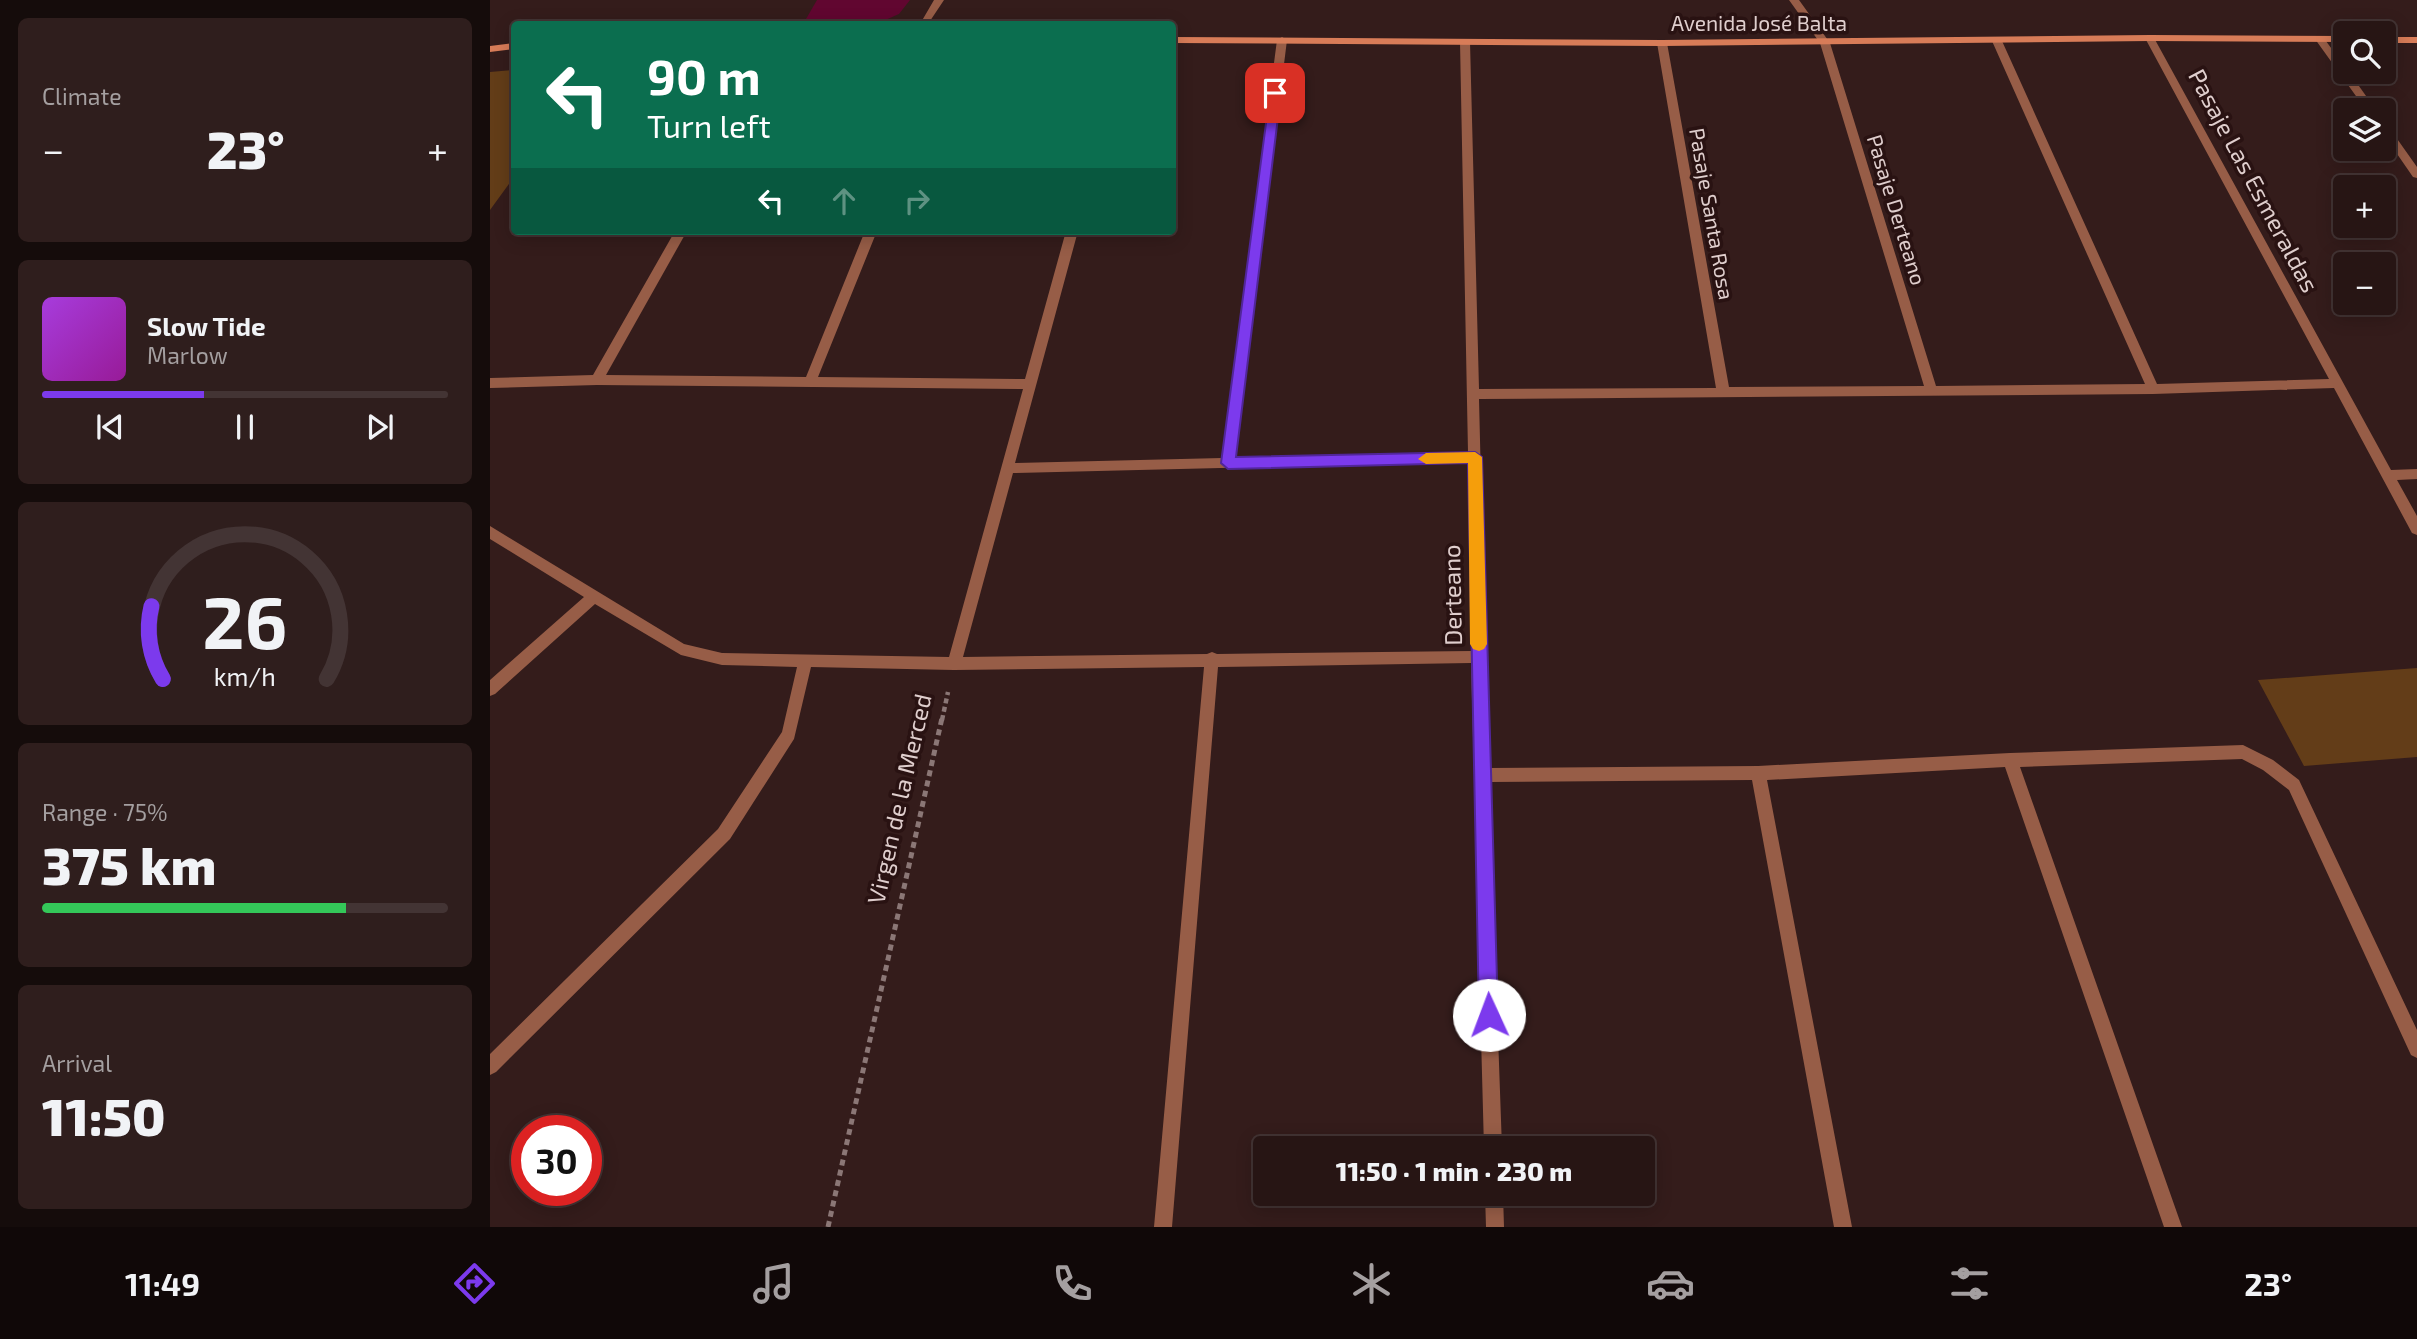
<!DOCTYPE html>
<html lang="en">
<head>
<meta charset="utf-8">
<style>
	body { margin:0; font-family:"Exo 2",sans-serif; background:#2f1e1d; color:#f1f3f6; height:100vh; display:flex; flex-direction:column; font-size:26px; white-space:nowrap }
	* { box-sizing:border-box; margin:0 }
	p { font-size:23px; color:#a49fa0 }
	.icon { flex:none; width:38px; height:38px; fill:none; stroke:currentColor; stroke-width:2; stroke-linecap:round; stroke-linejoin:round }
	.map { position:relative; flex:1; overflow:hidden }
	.sheet { display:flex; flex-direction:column; gap:18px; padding:18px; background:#150c0b; width:490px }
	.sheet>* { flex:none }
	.banner { position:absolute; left:21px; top:21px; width:665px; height:214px; border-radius:7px; box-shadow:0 4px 18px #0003,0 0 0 2px #433434; background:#0b6e4f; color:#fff; overflow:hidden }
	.controls { position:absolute; left:1843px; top:21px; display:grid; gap:14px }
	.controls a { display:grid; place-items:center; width:63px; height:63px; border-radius:7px; background:#271514; box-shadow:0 4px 18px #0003,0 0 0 2px #433434; font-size:35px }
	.speed { position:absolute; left:21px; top:1115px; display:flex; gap:14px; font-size:35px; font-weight:700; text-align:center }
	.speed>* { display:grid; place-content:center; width:91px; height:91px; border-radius:50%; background:#271514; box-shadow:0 4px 18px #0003,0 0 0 2px #433434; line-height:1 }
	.speed .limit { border:10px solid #d22; background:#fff; color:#111 }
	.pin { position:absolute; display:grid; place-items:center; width:60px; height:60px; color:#fff; margin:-30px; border-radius:14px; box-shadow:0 4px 10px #0006 }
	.me { position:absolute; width:77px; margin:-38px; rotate:358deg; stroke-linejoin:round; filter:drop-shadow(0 0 5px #0008) }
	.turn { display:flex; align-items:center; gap:24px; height:147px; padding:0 21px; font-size:32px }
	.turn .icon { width:91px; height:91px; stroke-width:2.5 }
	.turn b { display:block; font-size:49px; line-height:60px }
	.lanes { display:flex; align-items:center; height:66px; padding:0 21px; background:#0003; justify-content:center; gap:35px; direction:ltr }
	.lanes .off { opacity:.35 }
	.big { font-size:52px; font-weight:800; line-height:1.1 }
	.sheet .widget { flex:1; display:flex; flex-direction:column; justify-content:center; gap:10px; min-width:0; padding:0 24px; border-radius:10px; background:#2f1e1d }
	.sheet .dial { align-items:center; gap:0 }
	.dial svg { height:182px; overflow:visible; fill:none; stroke:#433434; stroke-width:7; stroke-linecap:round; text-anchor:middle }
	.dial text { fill:#f1f3f6; stroke:none }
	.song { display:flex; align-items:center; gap:21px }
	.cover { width:84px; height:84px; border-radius:10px; background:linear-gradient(135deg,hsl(280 70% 55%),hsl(300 70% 35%)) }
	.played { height:7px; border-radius:4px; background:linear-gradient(90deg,#7c3aed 40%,#433434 40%) }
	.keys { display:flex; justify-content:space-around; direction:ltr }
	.heat { display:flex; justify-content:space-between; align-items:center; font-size:38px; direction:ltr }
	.charge { height:10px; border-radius:5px; background:linear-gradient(90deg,#34c759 75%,#433434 0) }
	.trip { position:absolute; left:763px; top:1136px; width:402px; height:70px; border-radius:7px; background:#271514; box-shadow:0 4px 18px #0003,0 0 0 2px #433434; font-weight:800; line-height:70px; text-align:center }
	.tab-bar { display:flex; height:112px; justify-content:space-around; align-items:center; background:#100808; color:#a49fa0 }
	.tab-bar .icon { width:49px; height:49px }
	.tab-bar .selected { color:#7c3aed }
	.tab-bar b { font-size:32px; color:#f1f3f6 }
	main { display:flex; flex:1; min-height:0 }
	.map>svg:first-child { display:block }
	.green { fill:#633d18 }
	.building { fill:#610630 }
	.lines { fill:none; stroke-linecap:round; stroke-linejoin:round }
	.path-far1 { stroke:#8b7776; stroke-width:4.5; stroke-dasharray:5 3.5; stroke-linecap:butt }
	.path { stroke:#8b7776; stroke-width:5; stroke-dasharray:6 4.5; stroke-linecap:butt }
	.street { fill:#975d47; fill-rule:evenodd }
	.secondary { fill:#d87c58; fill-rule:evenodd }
	.route { fill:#7c3aed; stroke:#51269a; stroke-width:2 }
	.slow { fill:#f59e0b }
	.labels { text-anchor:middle; stroke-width:7; stroke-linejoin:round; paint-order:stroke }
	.far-street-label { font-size:21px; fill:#dfcecd; stroke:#291212 }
	.street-label { font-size:24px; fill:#dfcecd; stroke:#291212 }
</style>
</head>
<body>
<main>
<section class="sheet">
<div class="widget"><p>Climate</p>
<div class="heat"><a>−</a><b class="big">23°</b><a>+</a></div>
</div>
<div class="widget">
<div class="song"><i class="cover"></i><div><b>Slow Tide</b><p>Marlow</p></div></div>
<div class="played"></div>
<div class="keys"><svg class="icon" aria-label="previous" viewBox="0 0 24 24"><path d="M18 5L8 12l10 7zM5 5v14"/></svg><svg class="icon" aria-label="pause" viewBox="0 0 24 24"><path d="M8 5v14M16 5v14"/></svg><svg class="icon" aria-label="next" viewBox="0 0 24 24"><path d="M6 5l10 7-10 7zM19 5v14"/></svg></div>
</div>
<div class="widget dial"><svg viewBox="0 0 100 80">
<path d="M14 69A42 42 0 1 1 86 69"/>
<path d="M14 69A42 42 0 0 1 9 37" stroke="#7c3aed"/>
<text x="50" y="56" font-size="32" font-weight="700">26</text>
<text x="50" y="72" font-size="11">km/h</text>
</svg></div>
<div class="widget"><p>Range · 75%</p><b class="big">375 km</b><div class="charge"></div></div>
<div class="widget"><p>Arrival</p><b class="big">11:50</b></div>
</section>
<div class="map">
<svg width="1927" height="1227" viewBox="0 0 1927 1227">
	<rect width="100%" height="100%" fill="#341c1b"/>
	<path class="green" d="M24 70V177L0 210V72Z
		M1927 668V757L1814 766 1768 680Z"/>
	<path class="building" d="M327 0H420L409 14 393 21 316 19Z"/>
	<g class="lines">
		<path class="path-far1" d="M452 720 458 692"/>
		<path class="path" d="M338 1227 452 718"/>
		<path class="street" d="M444 0H454L438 24H430Z
			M1299 0H1309L1340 43 1446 386 1655 384 1502 41 1507 38 1512 41 1667 384 1839 379 1655 38 1663 36 1901 470 1927 469V479L1907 480 1927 516V535L1922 533 1844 388 1663 394 989 399 998 768 1268 766 1520 753 1753 745 1783 760 1809 780 1927 1030V1058L1921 1055 1799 790 1773 770 1752 759 1530 767 1692 1227H1674L1515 767 1277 780 1362 1227H1344L1262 780 999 782 1012 1148H994L981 663 728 667 682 1227H664L714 667 464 670 321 667 304 739 240 839 6 1072 0 1075V1054L228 829 292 732 307 667 232 665 191 655 105 604 5 694 0 696V680L94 597 0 539V526L194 644 232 653 459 657 533 389 107 385 0 388V378L103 375 185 231H197L116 375 316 377 375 231H387L328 377 535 379 576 231H588L525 463 732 458 787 40 792 37 797 40 745 458 978 452 970 42 975 39 980 42 989 389 1226 388 1167 43 1172 40 1177 43 1239 387 1434 386 1330 43ZM978 462 981 651 727 654 722 652 717 654 473 657 523 473Z
			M1827 37H1833L1855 67V72H1859L1886 110H1876L1825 39Z
			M1894 125 1898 126 1927 167V178L1923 177 1894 135Z
			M995 1194H1013L1014 1227H996Z"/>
		<path class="secondary" d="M1660 35 1855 36V42L1660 41 1172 46 682 43V37L1172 40Z
			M1894 37H1927V43H1894Z
			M24 43V49L0 52V46Z"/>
	</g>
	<path class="route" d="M785 90 791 93 746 457 985 452 992 457 1008 1015 1006 1022 999 1025 992 1022 989 1015 978 463 738 469 731 463 780 93Z"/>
	<path class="slow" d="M985 452 992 457 997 644 994 649 989 651 983 649 980 644 978 463 936 464 928 459 936 453Z"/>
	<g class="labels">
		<g class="far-street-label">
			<text x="1269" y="31">Avenida José Balta</text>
			<text transform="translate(1406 210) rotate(73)" y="7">Pasaje Derteano</text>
			<text transform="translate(1221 214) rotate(80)" y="7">Pasaje Santa Rosa</text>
		</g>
		<g class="street-label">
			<text transform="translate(1763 181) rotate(62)" y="8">Pasaje Las Esmeraldas</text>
			<text transform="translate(963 595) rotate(-91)" y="8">Derteano</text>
			<text transform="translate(410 799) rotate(-77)" y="8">Virgen de la Merced</text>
		</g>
	</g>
</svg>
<div class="controls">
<a><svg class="icon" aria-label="search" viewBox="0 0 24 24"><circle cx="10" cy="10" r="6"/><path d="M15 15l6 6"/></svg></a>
<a><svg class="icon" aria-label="layers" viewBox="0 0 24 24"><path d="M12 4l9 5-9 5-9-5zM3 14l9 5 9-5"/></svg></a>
<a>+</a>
<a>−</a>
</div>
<div class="speed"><div class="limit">30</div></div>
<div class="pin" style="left:785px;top:93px;background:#d93025"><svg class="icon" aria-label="arrive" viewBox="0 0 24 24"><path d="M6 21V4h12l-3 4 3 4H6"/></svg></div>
<svg class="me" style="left:999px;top:1015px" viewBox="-20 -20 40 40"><circle r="19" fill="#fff"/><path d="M0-13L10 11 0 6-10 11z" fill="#7c3aed"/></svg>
<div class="trip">11:50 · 1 min · 230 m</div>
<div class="banner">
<div class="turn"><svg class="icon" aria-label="left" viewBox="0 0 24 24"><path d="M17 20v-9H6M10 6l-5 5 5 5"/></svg><div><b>90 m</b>Turn left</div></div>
<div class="lanes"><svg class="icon" aria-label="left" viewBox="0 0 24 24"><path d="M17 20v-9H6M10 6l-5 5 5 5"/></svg><svg class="icon off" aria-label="ahead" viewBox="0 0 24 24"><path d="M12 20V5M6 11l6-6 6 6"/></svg><svg class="icon off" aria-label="right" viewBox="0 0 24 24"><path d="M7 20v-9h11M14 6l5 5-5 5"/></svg></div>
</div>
</div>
</main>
<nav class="tab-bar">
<b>11:49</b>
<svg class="icon selected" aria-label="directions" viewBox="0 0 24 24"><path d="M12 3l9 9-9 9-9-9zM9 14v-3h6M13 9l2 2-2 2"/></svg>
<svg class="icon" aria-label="music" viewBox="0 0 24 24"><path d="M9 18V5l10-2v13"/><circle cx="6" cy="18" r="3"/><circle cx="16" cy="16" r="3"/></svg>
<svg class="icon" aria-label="phone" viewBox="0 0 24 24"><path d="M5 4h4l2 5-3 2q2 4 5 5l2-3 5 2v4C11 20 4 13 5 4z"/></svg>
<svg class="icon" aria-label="climate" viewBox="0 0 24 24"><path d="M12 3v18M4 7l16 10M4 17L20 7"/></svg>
<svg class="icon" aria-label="car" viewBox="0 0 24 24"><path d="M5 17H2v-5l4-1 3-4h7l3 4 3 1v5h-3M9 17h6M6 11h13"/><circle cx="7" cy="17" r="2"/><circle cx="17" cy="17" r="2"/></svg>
<svg class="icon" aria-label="filters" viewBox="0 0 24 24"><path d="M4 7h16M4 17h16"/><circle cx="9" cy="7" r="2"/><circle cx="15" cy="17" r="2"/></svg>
<b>23°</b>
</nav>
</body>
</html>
